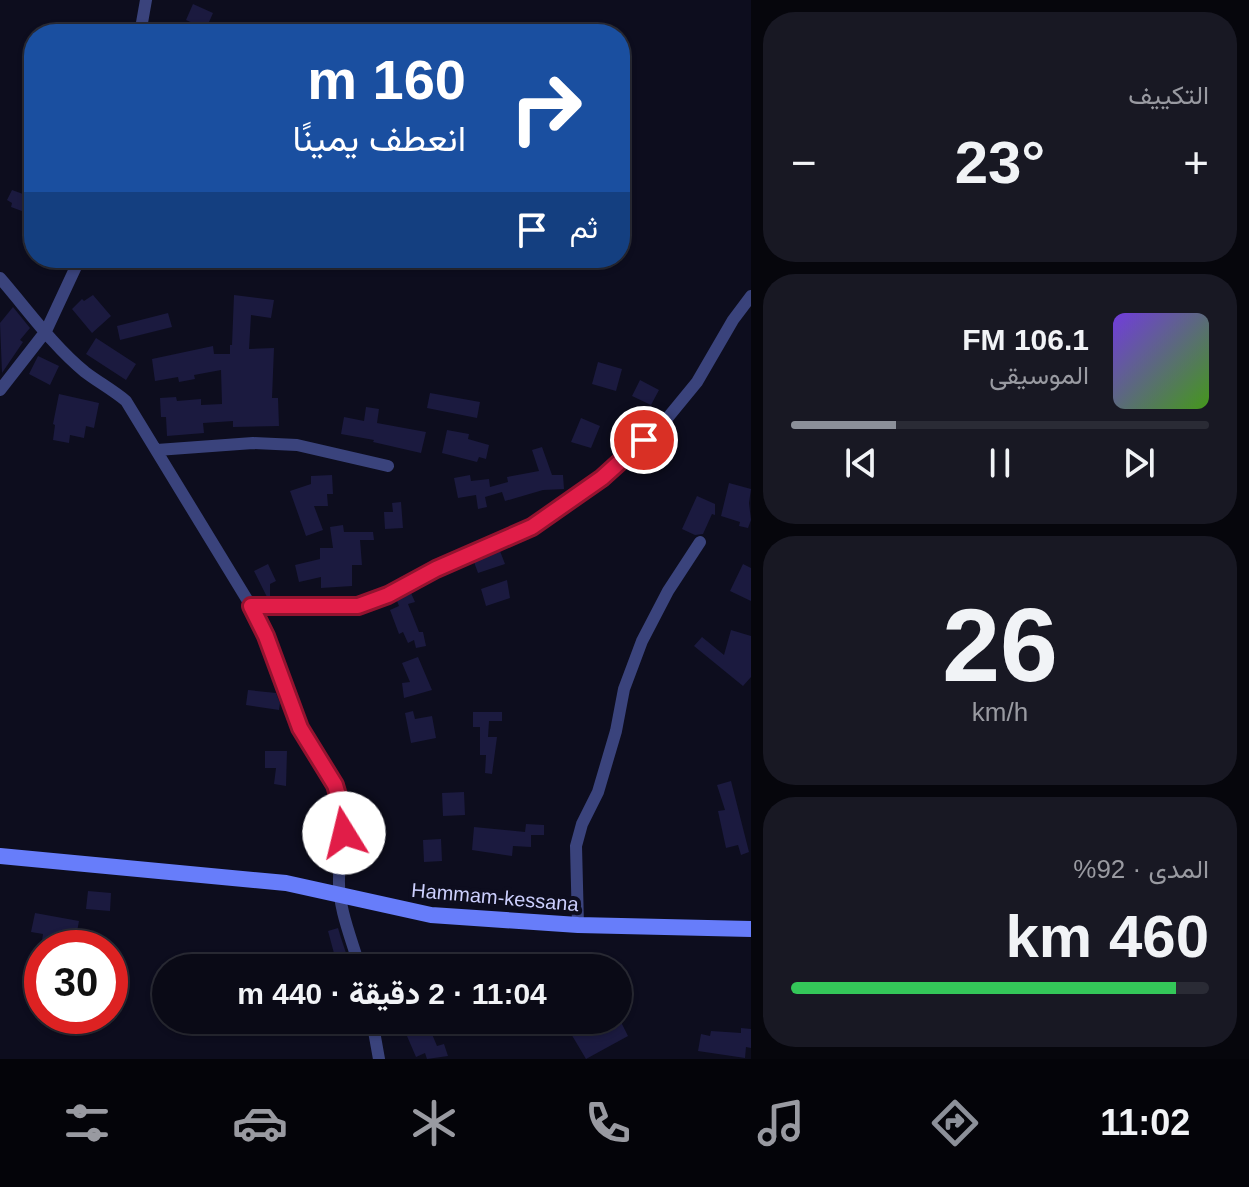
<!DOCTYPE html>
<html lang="ar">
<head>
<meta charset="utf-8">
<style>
	body { margin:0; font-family:Arial,Vazirmatn,sans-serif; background:#181823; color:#f1f3f6; direction:rtl; height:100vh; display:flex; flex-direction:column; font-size:30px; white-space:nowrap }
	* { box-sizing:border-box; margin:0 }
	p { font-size:26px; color:#999aa1 }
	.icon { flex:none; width:44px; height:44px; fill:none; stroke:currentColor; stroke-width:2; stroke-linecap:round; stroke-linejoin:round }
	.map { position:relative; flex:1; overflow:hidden; direction:ltr }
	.panel { display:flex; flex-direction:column; gap:12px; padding:12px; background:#06060c; width:498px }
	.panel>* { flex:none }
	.hud { position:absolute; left:24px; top:24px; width:606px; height:244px; border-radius:32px; box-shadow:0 2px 6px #0004,0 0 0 2px #2a2b35; direction:rtl; background:#1a4fa0; color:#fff; overflow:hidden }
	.speed { position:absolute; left:24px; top:930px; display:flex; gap:16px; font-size:40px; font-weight:700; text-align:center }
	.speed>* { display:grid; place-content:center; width:104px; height:104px; border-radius:50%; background:#0a0a16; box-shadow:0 2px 6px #0004,0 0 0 2px #2a2b35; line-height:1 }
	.speed .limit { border:12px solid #d22; background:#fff; color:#111 }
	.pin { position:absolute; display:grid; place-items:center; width:68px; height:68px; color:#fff; margin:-34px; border:4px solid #fff; border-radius:50%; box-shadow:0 2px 8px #0007 }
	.me { position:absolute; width:88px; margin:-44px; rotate:351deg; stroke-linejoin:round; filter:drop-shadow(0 0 6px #0008) }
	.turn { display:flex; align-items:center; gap:28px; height:168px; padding:0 32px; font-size:36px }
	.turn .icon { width:104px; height:104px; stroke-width:2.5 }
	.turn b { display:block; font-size:56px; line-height:68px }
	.then { display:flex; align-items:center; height:76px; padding:0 32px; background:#0003; gap:16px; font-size:30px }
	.big { font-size:60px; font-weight:800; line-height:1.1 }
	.panel .tile { flex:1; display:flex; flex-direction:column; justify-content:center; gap:12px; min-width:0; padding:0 28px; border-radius:32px; background:#181823 }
	.panel .dial { align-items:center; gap:0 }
	.dial b { font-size:104px; line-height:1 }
	.song { display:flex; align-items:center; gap:24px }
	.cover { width:96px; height:96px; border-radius:12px; background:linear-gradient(135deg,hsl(260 70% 55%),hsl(100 70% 35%)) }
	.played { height:8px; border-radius:4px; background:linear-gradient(90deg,#8c9099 25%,#2a2b35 25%) }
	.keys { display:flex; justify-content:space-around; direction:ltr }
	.heat { display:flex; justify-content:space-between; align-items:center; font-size:44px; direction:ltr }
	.charge { height:12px; border-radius:6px; background:linear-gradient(90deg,#34c759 92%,#2a2b35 0) }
	.trip { position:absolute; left:152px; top:954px; width:480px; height:80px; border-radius:40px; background:#0a0a16; box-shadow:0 2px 6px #0004,0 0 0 2px #2a2b35; font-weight:800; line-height:80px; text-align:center; direction:rtl }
	.dock { display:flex; height:128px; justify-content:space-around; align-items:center; background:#040409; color:#999aa1 }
	.dock .icon { width:56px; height:56px }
	.dock .current { color:#8c9099 }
	.dock b { font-size:36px; color:#f1f3f6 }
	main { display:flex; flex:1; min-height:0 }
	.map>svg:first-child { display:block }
	.building { fill:#1b1a3f }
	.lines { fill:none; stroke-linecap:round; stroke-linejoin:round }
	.street { stroke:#3a437c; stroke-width:12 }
	.secondary { stroke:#677dfa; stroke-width:16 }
	.route-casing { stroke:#92132f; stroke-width:20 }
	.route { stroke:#e11d48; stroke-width:14 }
	.labels { text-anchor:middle; stroke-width:8; stroke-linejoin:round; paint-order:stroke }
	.street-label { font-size:20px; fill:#cccffd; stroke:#0d0d1e }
</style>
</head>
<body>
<main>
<section class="panel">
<div class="tile"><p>التكييف</p>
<div class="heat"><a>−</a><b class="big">23°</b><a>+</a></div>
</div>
<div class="tile">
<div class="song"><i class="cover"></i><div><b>106.1 FM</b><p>الموسيقى</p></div></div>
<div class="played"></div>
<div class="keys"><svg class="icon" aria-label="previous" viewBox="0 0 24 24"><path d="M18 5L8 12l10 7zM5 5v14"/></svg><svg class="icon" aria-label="pause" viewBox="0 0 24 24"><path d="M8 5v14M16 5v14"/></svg><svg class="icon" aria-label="next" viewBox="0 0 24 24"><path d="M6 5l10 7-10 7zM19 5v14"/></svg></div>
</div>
<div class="tile dial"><b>26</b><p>km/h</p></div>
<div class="tile"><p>المدى · 92%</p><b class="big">460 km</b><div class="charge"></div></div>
</section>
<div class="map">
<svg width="751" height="1059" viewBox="0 0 751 1059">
	<rect width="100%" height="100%" fill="#0d0d1e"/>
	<path class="building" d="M193 4 213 13 206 29 186 20Z
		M12 190 34 198V210L32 209 30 214 11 207 12 203 7 200Z
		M93 295 111 316 92 333 72 309 82 299 84 301Z
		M234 295 274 300 271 318 251 315 249 349 274 348 272 398H278L279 426 233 427V421L203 423 204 433 167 436 166 417H161L160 398 176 397 177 401 201 399V405L222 404 221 370 194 375 195 379 179 382 178 377 155 381 152 359 213 346 214 354H230V345H232Z
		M13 307 30 328 20 340 23 342 2 373 0 323Z
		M168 313 172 327 120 340 117 326Z
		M96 338 136 364 126 380 86 354Z
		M38 356 59 366 50 385 29 374Z
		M598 362 622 369 616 391 592 384Z
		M640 380 659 390 651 405 632 396Z
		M430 393 480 402 477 418 427 408Z
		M59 394 99 403 94 428 86 426 84 438 70 435 69 443 53 440 55 425 53 424Z
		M366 407 379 409 377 423 426 432 421 453 373 442 374 440 341 434 344 417 364 421Z
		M581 418 600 426 591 448 571 442Z
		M447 430 469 434 468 439 489 445 486 459 479 457 477 462 442 453Z
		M542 447 552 475H563L564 489 543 490 505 501 502 492 485 497 487 507 478 509 476 495 458 498 454 478 470 475 471 481 489 479 490 487 508 482 507 477 539 471 532 450Z
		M332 475 333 494H327L328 506H314L323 530 306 536 290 491 311 484V476Z
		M729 483 751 489 749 503 751 520 748 528 739 526 740 522 721 516Z
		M697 496 715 504V515L712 514 703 534 695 535 682 529Z
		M401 502 403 528 385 529 384 512H393L392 503Z
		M343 525 344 532H373L374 540H360L362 565H352V586L321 588V577L299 582 295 565 320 559V548H333L330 527Z
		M500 551 505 564 478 573 474 562Z
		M268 564 276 581 270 584V597H267L254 571Z
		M743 564 751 568V601L730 591Z
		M507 580 510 598 486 606 481 589Z
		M411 593 415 602 408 604 419 632H423L426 646 416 648 414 640 408 643 403 632 399 634 390 610 399 606 397 601Z
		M731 630 751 636V677L743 686 694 646 702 637 724 655Z
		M418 657 432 690 404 698 402 683 410 682 402 663Z
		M248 690 276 693 280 703 279 710 246 705Z
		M413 711 415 719 432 716 436 738 411 743 405 713Z
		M473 712H502V721H489L488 737H497L492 774 485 773 486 755H480V727H473Z
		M265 751H287L286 786 274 784 276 768H265Z
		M731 781 749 852 741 855 738 845 726 848 718 811 725 810 717 785Z
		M464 792 465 815 443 816 442 793Z
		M526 824 544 825V835H531V847L513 846 512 856 472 850 474 827 525 832Z
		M441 839 442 861 424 862 423 840Z
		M88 891 111 893 110 911 86 909Z
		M35 913 79 921 74 948H41L43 934 31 932Z
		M338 928 341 938 351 968H338L328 931Z
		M221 954 222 968H181V961L198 960V955Z
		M619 1018 628 1036 586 1059 570 1032 581 1026 585 1033 589 1032Z
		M429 1027 437 1046 444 1044 448 1056 427 1059 425 1053 416 1057 407 1036Z
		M741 1028 751 1029V1048L746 1047 745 1058 698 1051 701 1034 710 1036 711 1031 741 1033Z"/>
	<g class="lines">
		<path class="street" d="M140 34 146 0
			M0 278C27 309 53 346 85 372 98 382 113 390 126 401L251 606C270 644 281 685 299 725 311 753 334 775 342 806 348 830 339 854 339 879 338 908 352 940 360 968
			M0 390 46 331 80 258
			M157 450 253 443 297 445 388 466
			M251 606H358L388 595 436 569 532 527 602 478 665 421 697 382 733 320 751 296
			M578 925 576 846 582 824 598 792 616 731 624 689 642 641 668 591 700 542
			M372 1020 379 1059"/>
		<path class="secondary" d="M0 856 286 883 431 915 578 925 751 929"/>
	</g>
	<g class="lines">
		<defs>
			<path id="route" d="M344 833 342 809 335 785 300 728 266 636 251 606H358L388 595 436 569 532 527 602 478 644 440"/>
		</defs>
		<use href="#route" class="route-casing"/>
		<use href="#route" class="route"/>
	</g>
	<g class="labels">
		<g class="street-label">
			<text transform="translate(495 897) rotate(5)" y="7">Hammam-kessana</text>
		</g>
	</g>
</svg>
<div class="speed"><div class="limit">30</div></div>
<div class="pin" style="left:644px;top:440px;background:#d93025"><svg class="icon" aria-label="arrive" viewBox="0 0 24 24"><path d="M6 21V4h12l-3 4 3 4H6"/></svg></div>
<svg class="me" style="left:344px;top:833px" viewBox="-20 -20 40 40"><circle r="19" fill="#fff"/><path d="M0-13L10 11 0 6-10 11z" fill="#e11d48"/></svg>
<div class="trip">11:04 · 2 دقيقة · 440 m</div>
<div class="hud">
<div class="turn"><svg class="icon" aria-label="right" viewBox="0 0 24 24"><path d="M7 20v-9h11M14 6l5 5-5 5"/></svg><div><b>160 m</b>انعطف يمينًا</div></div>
<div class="then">ثم<svg class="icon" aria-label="arrive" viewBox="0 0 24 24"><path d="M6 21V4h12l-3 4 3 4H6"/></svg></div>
</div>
</div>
</main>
<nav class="dock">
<b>11:02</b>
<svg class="icon current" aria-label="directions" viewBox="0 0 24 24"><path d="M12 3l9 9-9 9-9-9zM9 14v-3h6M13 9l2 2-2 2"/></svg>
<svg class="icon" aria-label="music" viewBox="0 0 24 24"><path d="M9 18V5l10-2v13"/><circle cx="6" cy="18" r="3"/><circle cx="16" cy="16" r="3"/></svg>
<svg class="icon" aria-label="phone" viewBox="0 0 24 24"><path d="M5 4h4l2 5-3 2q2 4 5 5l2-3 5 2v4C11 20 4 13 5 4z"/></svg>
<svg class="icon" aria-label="climate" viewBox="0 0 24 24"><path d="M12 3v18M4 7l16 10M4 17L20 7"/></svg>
<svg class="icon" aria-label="car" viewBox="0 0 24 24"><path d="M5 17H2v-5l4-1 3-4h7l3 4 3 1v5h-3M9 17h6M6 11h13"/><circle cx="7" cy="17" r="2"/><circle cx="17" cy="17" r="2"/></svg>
<svg class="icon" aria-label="filters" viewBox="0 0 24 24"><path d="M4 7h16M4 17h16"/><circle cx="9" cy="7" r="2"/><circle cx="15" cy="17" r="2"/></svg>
</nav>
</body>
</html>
